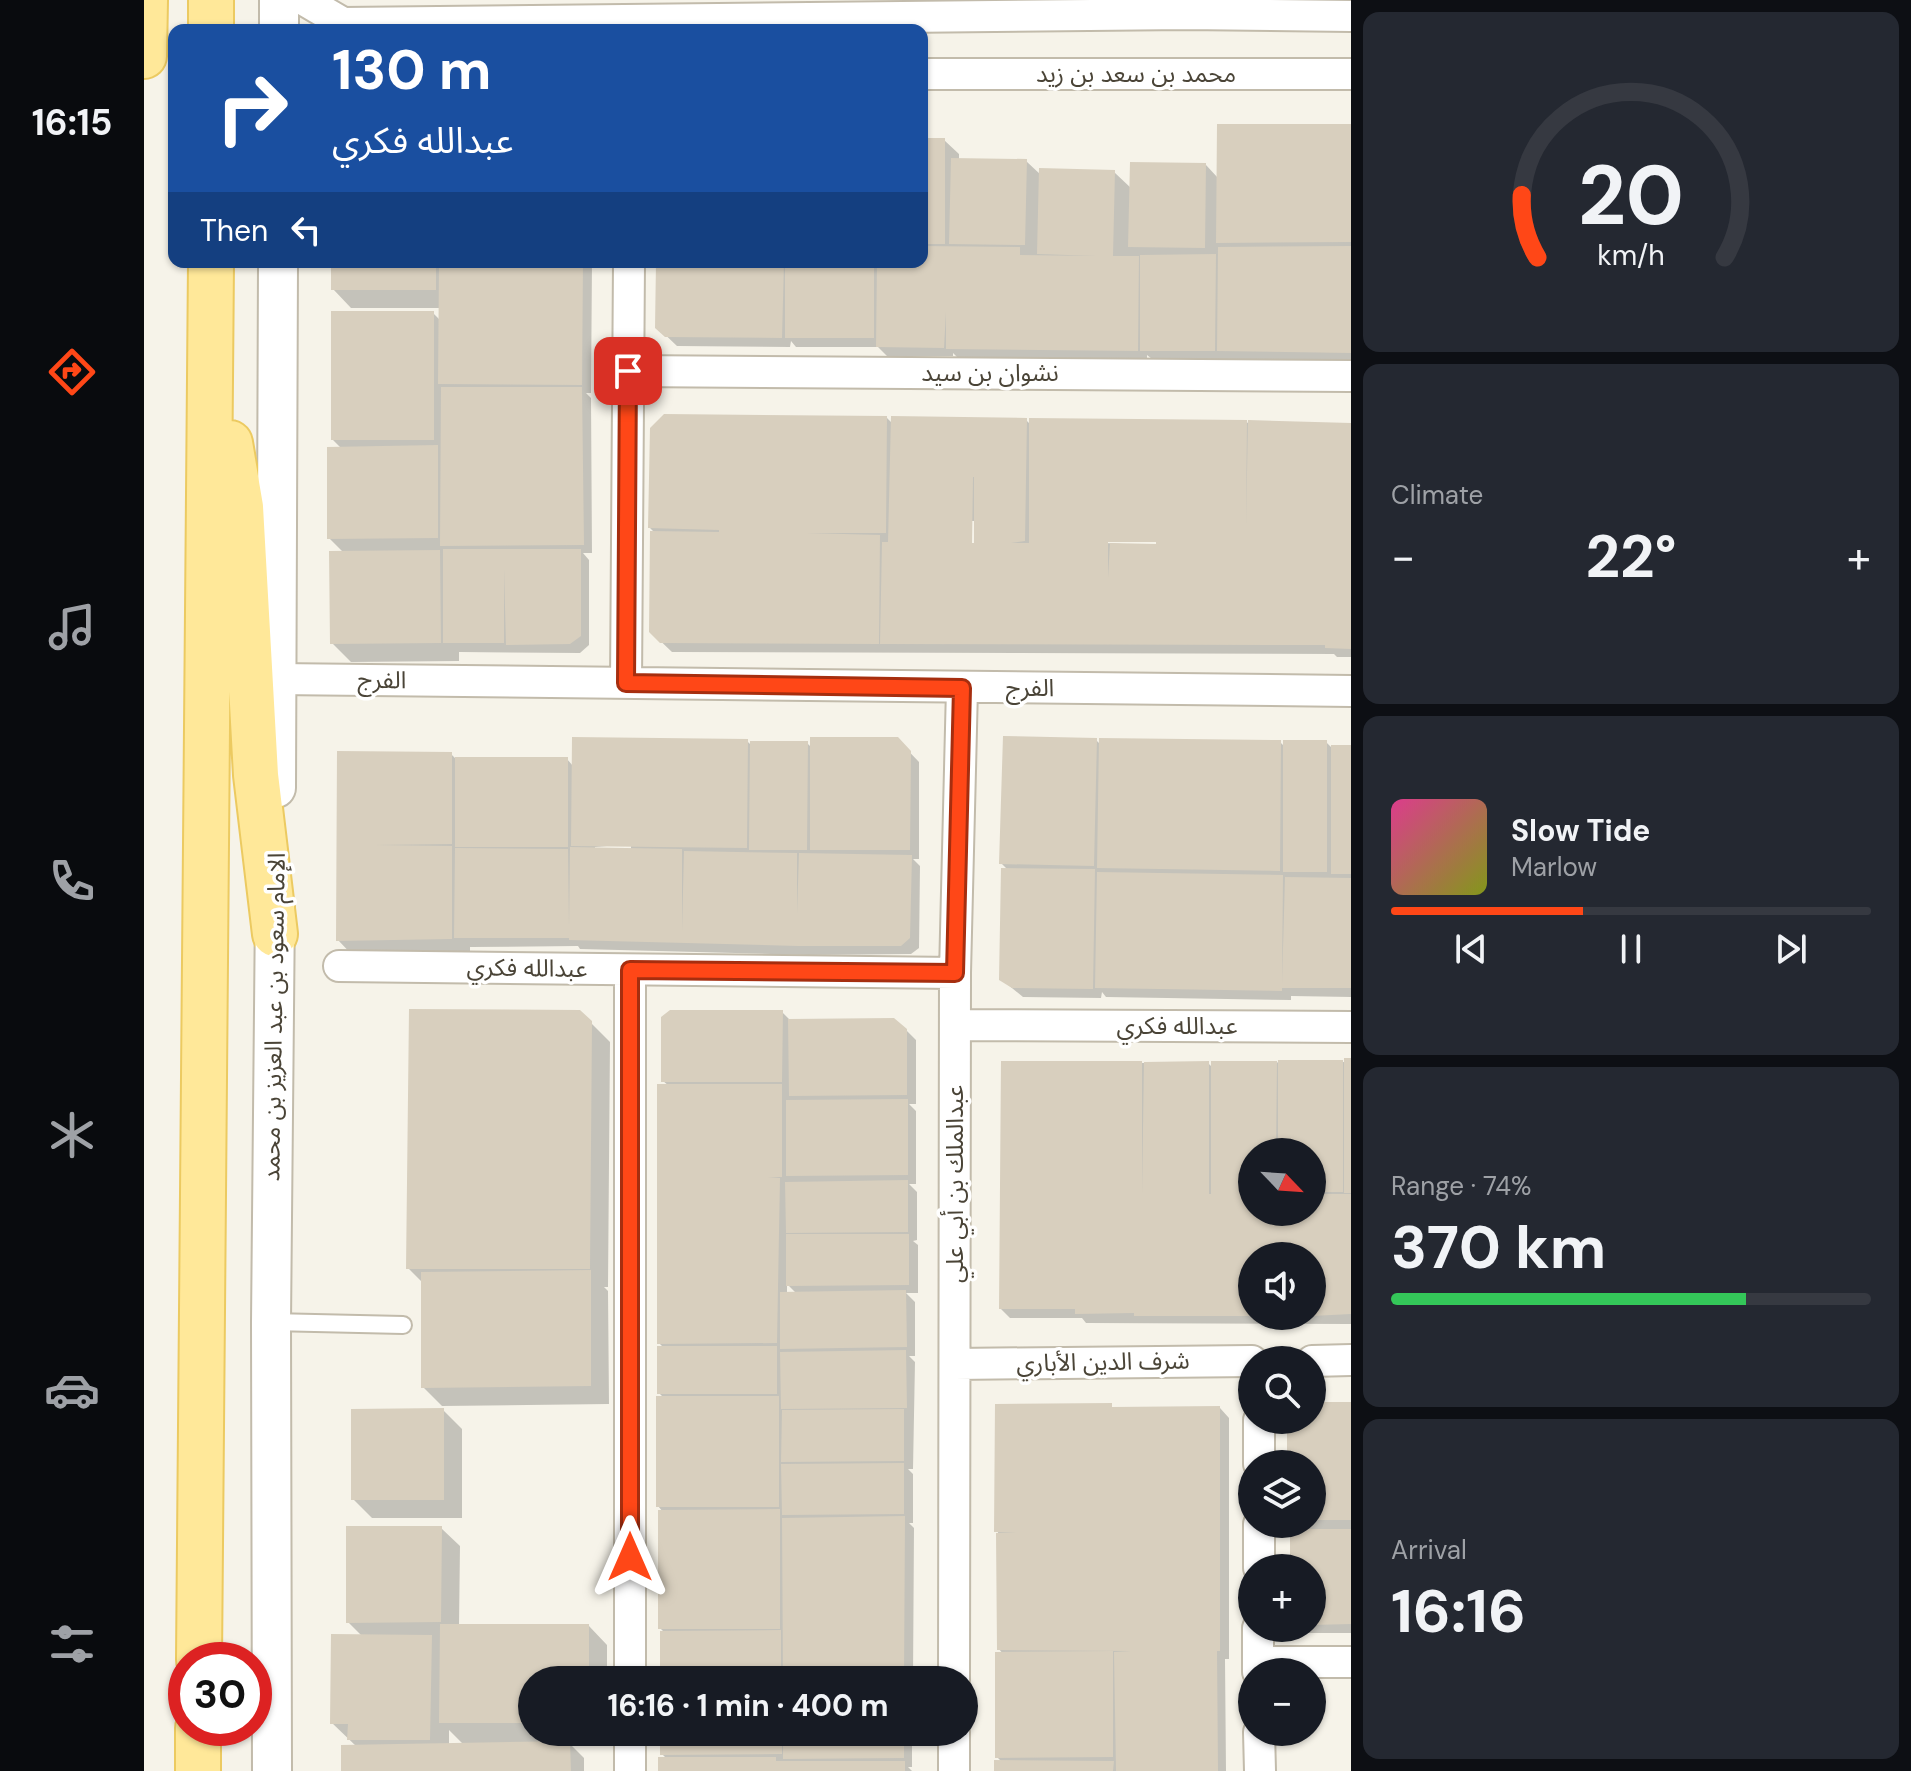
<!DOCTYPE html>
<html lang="en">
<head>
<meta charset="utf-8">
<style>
	body { margin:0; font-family:"DM Sans","Noto Sans Arabic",sans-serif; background:#242831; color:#f1f3f6; height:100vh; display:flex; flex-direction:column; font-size:30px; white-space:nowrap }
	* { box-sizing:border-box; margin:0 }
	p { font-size:26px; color:#9ea1a6 }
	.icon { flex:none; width:44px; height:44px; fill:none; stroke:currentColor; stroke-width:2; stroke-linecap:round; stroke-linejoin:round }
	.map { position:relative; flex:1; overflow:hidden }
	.panel { display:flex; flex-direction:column; gap:12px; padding:12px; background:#0d0f14; width:560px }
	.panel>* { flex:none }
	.guide { position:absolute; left:24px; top:24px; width:760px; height:244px; border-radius:16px; box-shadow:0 2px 6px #0004; background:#1a4fa0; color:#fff; overflow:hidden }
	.needle { width:52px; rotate:115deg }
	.fabs { position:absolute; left:1094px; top:1138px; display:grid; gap:16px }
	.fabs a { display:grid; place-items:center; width:88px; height:88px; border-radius:50%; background:#171b24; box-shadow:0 2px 6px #0004; font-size:40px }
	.speed { position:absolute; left:24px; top:1642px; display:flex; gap:16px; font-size:40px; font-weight:700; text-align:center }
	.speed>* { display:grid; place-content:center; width:104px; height:104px; border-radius:50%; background:#171b24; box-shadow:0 2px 6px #0004; line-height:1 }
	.speed .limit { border:12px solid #d22; background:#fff; color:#111 }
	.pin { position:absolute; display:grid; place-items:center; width:68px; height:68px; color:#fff; margin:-34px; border-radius:16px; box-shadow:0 4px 12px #0006 }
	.me { position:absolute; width:88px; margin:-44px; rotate:0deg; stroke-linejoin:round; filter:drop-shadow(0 0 6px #0008) }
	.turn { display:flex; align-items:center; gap:28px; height:168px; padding:0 32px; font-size:36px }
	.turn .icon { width:104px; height:104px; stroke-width:2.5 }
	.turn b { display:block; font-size:56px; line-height:68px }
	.then { display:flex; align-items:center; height:76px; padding:0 32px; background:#0003; gap:16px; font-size:30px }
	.big { font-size:60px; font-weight:700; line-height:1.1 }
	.panel .card { flex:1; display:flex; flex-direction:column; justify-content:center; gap:12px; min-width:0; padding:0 28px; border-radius:16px; background:#242831 }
	.panel .dial { align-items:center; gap:0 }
	.dial svg { height:208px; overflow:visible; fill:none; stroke:#363941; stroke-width:7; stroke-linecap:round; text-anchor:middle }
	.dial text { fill:#f1f3f6; stroke:none }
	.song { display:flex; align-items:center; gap:24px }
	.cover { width:96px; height:96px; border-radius:12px; background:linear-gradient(135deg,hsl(330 70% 55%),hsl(70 70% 35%)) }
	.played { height:8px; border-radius:4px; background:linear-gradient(90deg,#ff4717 40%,#363941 40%) }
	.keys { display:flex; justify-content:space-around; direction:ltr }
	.heat { display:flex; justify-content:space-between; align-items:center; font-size:44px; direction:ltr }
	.charge { height:12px; border-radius:6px; background:linear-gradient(90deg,#34c759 74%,#363941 0) }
	.trip { position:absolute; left:374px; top:1666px; width:460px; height:80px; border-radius:40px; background:#171b24; box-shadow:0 2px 6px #0004; font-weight:700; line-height:80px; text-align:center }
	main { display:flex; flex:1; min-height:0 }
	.tab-bar { display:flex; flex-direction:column; width:144px; justify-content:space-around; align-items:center; background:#090b0e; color:#9ea1a6 }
	.tab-bar .icon { width:56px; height:56px }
	.tab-bar .active { color:#ff4717 }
	.tab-bar b { font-size:36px; color:#f1f3f6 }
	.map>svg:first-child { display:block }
	.shadow { fill:#0003; fill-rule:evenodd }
	.building { fill:#d8cfbe; fill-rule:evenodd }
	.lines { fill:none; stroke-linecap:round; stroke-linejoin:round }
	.service-casing { stroke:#c2bbab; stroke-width:20 }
	.minor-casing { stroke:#c2bbab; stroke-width:34 }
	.tertiary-casing { stroke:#c2bbab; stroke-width:42 }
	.primary-casing { stroke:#ecca61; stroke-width:48 }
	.service { stroke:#fff; stroke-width:16 }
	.minor { stroke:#fff; stroke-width:30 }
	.tertiary { stroke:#fff; stroke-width:38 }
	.primary { stroke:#ffe899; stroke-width:44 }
	.route-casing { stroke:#a62e0f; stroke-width:20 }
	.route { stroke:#ff4717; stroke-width:14 }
	.labels { text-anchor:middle; stroke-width:7; stroke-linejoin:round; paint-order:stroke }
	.street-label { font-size:24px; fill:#4a4437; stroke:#fff }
</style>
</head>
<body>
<main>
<nav class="tab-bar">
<b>16:15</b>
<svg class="icon active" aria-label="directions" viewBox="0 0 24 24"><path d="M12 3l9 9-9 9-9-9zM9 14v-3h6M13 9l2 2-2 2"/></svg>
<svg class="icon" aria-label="music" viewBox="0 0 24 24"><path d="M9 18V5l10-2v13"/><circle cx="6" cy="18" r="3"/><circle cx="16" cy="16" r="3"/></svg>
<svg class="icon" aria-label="phone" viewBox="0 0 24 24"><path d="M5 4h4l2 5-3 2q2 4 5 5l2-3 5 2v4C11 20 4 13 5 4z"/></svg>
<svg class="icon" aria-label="climate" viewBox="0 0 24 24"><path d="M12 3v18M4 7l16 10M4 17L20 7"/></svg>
<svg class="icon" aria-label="car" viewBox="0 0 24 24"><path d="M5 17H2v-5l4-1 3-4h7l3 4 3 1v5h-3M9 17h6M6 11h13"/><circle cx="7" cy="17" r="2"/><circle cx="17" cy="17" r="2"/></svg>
<svg class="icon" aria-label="filters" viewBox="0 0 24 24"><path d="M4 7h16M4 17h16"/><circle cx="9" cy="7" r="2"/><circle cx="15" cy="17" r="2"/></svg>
</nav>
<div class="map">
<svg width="1207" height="1771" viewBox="0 0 1207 1771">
	<rect width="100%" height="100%" fill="#f6f3e9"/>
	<path class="shadow" d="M1207 127V361L1008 359 1003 355V360L813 357 809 353V356H743L734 347H652L647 341 646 347 533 346 513 327 514 262H778V140H800L815 154V160L882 161 897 175 970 172 988 189 1062 165 1074 178Z
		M189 262H448L447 393H442L447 398 448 553H439L445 560V645L436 653 315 652V661L207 662 188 643 200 553 185 538 198 449 189 440 289 313 296 320 297 308H207L189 289Z
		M743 418 749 424 882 420 887 425V420L1207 424V657H1193L1190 654 528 652 507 632 511 533 506 528ZM826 521H832V553H828ZM961 540H1014V546L961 543Z
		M753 739 775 762V859H769L776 866 775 948 767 954 664 955 436 949 434 946 326 947V957L212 959 194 940 195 753 307 754 312 759H423L429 766 603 741 608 746 663 743 668 748ZM487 844V850H451V847Z
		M952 740 957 745 1136 742 1141 747 1182 742 1187 747H1207V997L1147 996V1000L962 997 958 992 957 998 879 997 857 979 864 870 857 863Z
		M436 1012 466 1042 464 1287H460L464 1291 465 1404 298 1406 279 1387V1283L264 1268Z
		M638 1012 647 1021 762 1030 772 1040V1104H765L772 1111V1184H765L773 1192V1240L769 1241 774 1245V1293H762L771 1302V1356H765L771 1362 769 1469H764L769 1474V1523H765L770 1528 769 1680H518L521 1633 516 1628 519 1512 514 1506 520 1398 515 1393 520 1348 515 1343 525 1086 519 1081ZM643 1284 653 1294H643Z
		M1207 1062V1324L942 1323 938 1318H866L857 1309 859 1063H1064L1069 1068V1063ZM1108 1152H1168V1212H1108ZM1108 1256H1168V1316H1108Z
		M1168 1404H1207V1633H1164L1159 1628H1168V1568H1148L1157 1531 1150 1524H1168V1464H1145V1420H1168Z
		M853 1406 1076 1408 1085 1418V1659H1081L1082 1771H852L858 1762 853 1757 859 1654 855 1649Z
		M299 1410 318 1429V1518H228L209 1499Z
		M297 1528 316 1546 315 1626H445L463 1645V1680H388V1732H463V1741H423L440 1758V1771H199L213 1747 188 1723 219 1637 204 1622ZM305 1730 320 1745H305Z
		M518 1732H768V1767H764L768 1771H516L523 1759 518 1754Z"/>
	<path class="building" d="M1073 124H1207V242L1072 243Z
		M778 138H801V244H778Z
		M807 158 883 159 881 245 805 244Z
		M986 162 1062 163 1061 248 984 247Z
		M895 168 971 170 969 256H995L994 351 802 349V312L800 348 732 347 733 262H778V246L876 247V255L953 256 893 254Z
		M1207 246V353L1073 351 1074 247Z
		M1072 254 1071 351H996V255Z
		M187 262H292V290H187Z
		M295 262H439L438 385 294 384Z
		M512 262H640L638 338 521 337 511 328Z
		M641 262H730V338H641Z
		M187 311H290V440H187Z
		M297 387H438L440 545 296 546Z
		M520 414 743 416 742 533H663L736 535 735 644 516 643 505 632 506 531 575 532V530L504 528 506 428Z
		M747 416 883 418 881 541 867 543H885V418L1103 420 1102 526 1104 420 1207 423V649L1181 648V645L736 644 738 542H744ZM829 477H830V543H828ZM964 542H1012V544L966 543 964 578Z
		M294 445V538L183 539V447Z
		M299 549H437V636L426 644 362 645 360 569V643H299Z
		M296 550 297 643 186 644 185 551Z
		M859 736 953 738 950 866 855 864Z
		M428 737 604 739 603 848 427 846Z
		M666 737H754L767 751 766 850H666Z
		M955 738 1137 740 1136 871 953 868Z
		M1139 740H1183V872H1139Z
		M606 741H664L663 850H605Z
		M1187 745H1207V874H1187Z
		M193 751 308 752V844L232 845 308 846V939L192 941Z
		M311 757H424V847H311Z
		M426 847 538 849V931L540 851 653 853V913L655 853 768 855 766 938 757 946H654L425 940V938H310L311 848 424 849 425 926Z
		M857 868 951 869 949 989 868 988 855 980Z
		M953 872 1139 875 1138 984 1141 877 1207 878V988H1138V991L951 988Z
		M265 1009 436 1010 448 1021 446 1269H262Z
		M526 1010H639L638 1082H517V1017Z
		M750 1018 763 1029V1095L645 1096 644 1019Z
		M1200 1058H1207V1193H1200Z
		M1134 1060H1199V1192H1168V1152H1134Z
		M857 1061H998V1194L1000 1062 1065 1061V1194H1067V1061H1133L1132 1152H1108V1212H1168V1194H1207V1314L1168 1316V1256H1108V1316H990V1313L931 1314V1309H855Z
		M513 1084H638V1177H624L636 1178 633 1343 513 1344Z
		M764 1099V1175L642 1176V1100Z
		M764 1180V1232L642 1233 641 1182Z
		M642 1234H765V1285L642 1286Z
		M447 1270V1386L277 1388V1272Z
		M762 1290 763 1347 636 1349V1292Z
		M513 1346H633V1394H513Z
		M762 1350 763 1408 637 1409 636 1352Z
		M512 1396H635V1507H512Z
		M1168 1402H1207V1520H1168V1464H1143V1420H1168Z
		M968 1403V1407L1076 1406V1651H1073L1074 1771H972L970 1652 987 1651 853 1650 852 1533 872 1532H850L851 1404Z
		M300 1408V1500H207V1409Z
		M760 1409V1461L637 1462 638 1410Z
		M760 1463V1514L638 1515 637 1464Z
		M636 1509V1629H514V1510Z
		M761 1516 760 1680H639L638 1518Z
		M202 1526H298L297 1622 202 1623Z
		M1146 1529H1207V1624L1168 1625V1568H1146Z
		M296 1624H445V1680H388V1723H295Z
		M637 1630V1680H516V1631Z
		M187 1634 288 1635 286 1740H203L204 1724H186Z
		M969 1651V1757L851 1758V1652Z
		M516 1732H638V1754L516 1755Z
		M639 1732H760V1758L639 1759Z
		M426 1741 427 1771H197V1745Z
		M514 1757H632V1761H761V1771H514Z
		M850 1760 970 1761 969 1771H850Z"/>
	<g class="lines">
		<defs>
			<path id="service" d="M127 1322 259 1325"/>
			<path id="minor" d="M160 0 199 23 1042 14 1207 16
				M778 74H1207
				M484 371 1207 376
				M132 679 1207 691
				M482 683 485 262
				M195 966 811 973
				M811 1025 1207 1027
				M1168 1361 1207 1360
				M811 1364 1108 1361
				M1115 1464V1420
				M1115 1568V1524
				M1114 1662H1207
				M1114 1672V1628
				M486 1680V970
				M810 1680 811 973 818 688
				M1115 1732 1116 1771
				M486 1771V1732
				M810 1771V1732"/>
			<path id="tertiary" d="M135 30V0
				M132 788 134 262
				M128 1771 127 1322 131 906"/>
			<path id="primary" d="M67 30V0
				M0 56 1 0
				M86 443 97 507 112 775 131 934
				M55 1660 67 262
				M54 1771V1728"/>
		</defs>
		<use href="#service" class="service-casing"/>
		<use href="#minor" class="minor-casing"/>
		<use href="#tertiary" class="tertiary-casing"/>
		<use href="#primary" class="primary-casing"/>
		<use href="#service" class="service"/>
		<use href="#minor" class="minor"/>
		<use href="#tertiary" class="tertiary"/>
		<use href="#primary" class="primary"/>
	</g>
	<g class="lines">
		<defs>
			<path id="route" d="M484 371 482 683 818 688 811 973 486 970V1557"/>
		</defs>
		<use href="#route" class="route-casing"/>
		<use href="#route" class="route"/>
	</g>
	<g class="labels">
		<g class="street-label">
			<text x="992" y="82">محمد بن سعد بن زيد</text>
			<text x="846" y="381">نشوان بن سيد</text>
			<text transform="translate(238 680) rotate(1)" y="8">الفرج</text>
			<text x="886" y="696">الفرج</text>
			<text transform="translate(383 968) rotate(1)" y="8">عبدالله فكري</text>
			<text transform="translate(130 1017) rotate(-89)" y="8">الإمام سعود بن عبد العزيز بن محمد</text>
			<text x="1033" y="1034">عبدالله فكري</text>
			<text transform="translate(811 1184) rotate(-90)" y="8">عبدالملك بن أبي علي</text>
			<text transform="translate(959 1362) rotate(-1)" y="8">شرف الدين الأباري</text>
		</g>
	</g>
</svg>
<div class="fabs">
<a><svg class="needle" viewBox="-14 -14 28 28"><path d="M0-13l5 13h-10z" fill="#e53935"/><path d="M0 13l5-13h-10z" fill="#9ea1a6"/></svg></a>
<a><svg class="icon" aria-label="sound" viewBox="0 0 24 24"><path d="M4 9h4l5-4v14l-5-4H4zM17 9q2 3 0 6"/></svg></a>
<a><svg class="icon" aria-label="search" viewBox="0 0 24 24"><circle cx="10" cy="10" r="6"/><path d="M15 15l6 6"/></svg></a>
<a><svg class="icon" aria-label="layers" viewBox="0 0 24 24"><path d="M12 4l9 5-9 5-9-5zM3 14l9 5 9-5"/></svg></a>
<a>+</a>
<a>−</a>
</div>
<div class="speed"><div class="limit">30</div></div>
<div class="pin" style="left:484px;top:371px;background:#d93025"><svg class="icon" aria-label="arrive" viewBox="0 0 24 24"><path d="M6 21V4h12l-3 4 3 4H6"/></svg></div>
<svg class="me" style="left:486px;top:1557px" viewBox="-20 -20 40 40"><path d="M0-17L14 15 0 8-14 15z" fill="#ff4717" stroke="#fff" stroke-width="4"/></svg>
<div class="trip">16:16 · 1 min · 400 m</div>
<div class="guide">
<div class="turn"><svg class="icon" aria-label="right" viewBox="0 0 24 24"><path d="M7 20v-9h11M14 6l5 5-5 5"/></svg><div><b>130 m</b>عبدالله فكري</div></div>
<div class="then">Then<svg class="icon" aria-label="left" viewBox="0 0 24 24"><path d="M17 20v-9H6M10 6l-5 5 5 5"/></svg></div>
</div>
</div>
<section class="panel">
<div class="card dial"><svg viewBox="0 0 100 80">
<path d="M14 69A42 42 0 1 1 86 69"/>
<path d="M14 69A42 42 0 0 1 8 45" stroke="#ff4717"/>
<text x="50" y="56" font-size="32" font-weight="700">20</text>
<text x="50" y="72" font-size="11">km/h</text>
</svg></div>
<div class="card"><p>Climate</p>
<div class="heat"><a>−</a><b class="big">22°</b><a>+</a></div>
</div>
<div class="card">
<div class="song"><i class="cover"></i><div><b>Slow Tide</b><p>Marlow</p></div></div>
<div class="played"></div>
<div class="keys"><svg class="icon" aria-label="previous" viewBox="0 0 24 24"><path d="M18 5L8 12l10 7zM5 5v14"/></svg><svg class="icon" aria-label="pause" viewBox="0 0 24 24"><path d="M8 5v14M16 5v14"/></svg><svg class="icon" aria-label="next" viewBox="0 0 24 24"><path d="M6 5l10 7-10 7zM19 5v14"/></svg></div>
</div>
<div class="card"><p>Range · 74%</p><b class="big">370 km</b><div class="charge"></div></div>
<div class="card"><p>Arrival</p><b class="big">16:16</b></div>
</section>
</main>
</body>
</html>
